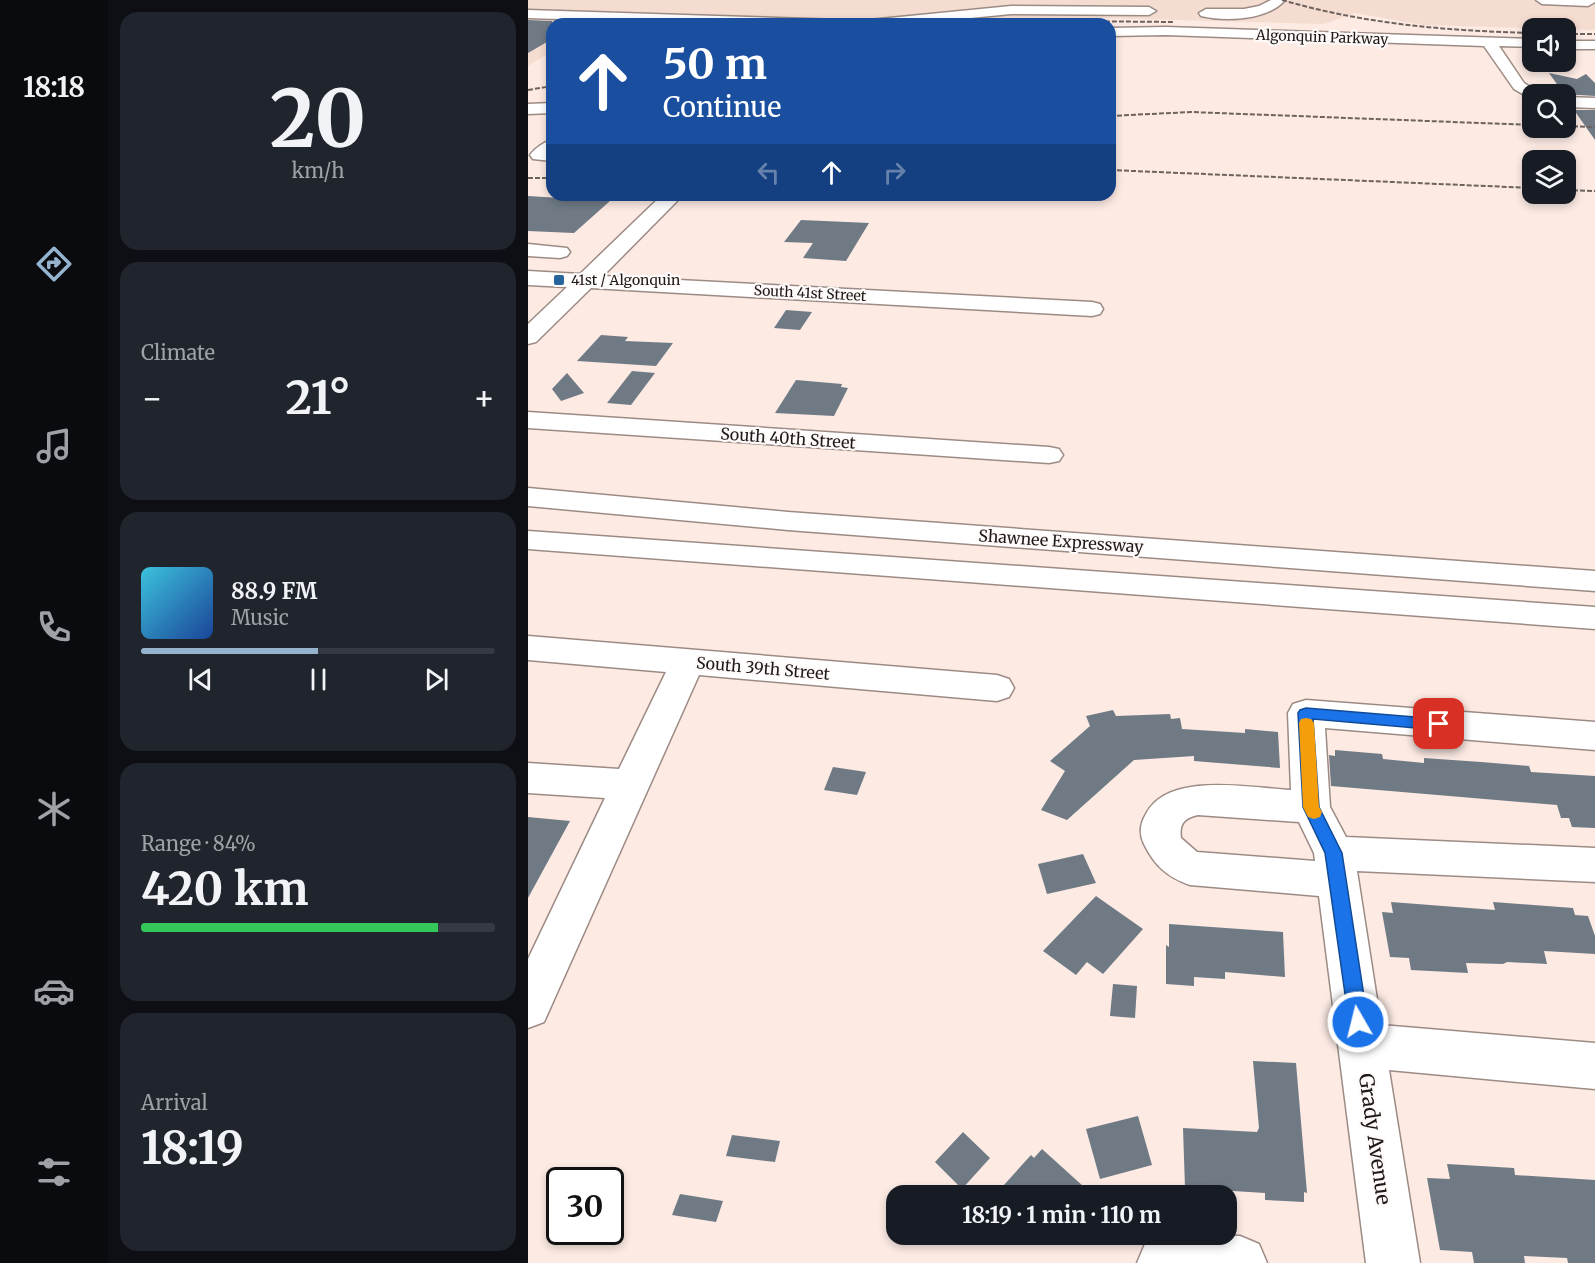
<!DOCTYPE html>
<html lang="en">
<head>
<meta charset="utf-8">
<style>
	body { margin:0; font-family:Merriweather,serif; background:#20242c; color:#f1f3f6; height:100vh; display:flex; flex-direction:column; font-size:22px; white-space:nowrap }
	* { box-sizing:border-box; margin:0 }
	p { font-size:20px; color:#9ea1a6 }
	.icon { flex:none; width:33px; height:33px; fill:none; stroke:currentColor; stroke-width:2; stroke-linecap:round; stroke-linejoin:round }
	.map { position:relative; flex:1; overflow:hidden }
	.sheet { display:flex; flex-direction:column; gap:12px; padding:12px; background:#0d0f14; width:420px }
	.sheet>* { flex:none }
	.hud { position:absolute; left:18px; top:18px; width:570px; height:183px; border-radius:18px; box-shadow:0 3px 9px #0003; background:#1a4fa0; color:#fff; overflow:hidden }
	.controls { position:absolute; left:994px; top:18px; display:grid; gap:12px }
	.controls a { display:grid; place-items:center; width:54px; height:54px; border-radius:12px; background:#171b24; box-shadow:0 3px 9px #0003; font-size:30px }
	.speed { position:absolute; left:18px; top:1167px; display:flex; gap:12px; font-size:30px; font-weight:700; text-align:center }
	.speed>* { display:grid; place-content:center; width:78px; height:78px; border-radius:50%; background:#171b24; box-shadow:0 3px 9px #0003; line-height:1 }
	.speed .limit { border:3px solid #111; border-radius:9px; background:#fff; color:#111 }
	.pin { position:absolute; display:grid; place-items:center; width:51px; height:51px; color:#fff; margin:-26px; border-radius:12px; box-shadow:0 3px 9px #0006 }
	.me { position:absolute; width:66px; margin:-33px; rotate:352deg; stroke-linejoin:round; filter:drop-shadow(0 0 4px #0008) }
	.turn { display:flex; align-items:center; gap:21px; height:126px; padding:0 18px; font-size:27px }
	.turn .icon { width:78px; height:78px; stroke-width:2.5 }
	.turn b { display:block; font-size:42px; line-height:51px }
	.lanes { display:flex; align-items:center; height:57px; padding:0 18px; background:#0003; justify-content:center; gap:30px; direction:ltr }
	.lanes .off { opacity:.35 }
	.big { font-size:45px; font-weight:700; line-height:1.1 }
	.sheet .widget { flex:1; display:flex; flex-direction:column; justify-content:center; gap:9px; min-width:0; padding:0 21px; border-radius:18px; background:#20242c }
	.sheet .dial { align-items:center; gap:0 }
	.dial b { font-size:78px; line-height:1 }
	.song { display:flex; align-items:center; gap:18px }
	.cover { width:72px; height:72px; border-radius:9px; background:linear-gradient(135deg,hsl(190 70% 55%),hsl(220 70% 35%)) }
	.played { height:6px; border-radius:3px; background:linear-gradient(90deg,#95b3cd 50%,#363941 50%) }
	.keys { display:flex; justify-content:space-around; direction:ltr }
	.heat { display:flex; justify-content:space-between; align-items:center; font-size:33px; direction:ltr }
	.charge { height:9px; border-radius:4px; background:linear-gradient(90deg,#34c759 84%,#363941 0) }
	.trip { position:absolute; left:358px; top:1185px; width:351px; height:60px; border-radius:18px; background:#171b24; box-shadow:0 3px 9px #0003; font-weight:700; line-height:60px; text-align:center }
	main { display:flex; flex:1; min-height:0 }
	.menu { display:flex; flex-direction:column; width:108px; justify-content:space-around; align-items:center; background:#090b0e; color:#9ea1a6 }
	.menu .icon { width:42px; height:42px }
	.menu .selected { color:#95b3cd }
	.menu b { font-size:27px; color:#f1f3f6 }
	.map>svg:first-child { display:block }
	.built { fill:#f5dcd1 }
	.building { fill:#6f7a85 }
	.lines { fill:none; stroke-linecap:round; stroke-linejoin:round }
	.minor-casing { stroke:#9c8b85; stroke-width:3 }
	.highway-casing { stroke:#9c8b85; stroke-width:3 }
	.minor { fill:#fff; fill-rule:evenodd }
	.highway { fill:#fff; fill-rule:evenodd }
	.rail { stroke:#6d635e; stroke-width:2; stroke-dasharray:5 2; stroke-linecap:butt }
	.route { fill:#1a73e8; stroke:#114b97; stroke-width:1.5 }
	.slow { fill:#f59e0b }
	.poi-dot { fill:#25659b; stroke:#fefaf9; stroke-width:2 }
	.labels { text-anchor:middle; stroke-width:4.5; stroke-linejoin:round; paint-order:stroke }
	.far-street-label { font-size:14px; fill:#201a17; stroke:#fefaf9 }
	.far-poi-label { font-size:14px; fill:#201a17; stroke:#fefaf9; text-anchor:start }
	.street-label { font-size:16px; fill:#201a17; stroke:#fefaf9 }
	.near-street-label { font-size:20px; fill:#201a17; stroke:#fefaf9 }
</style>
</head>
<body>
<main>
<nav class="menu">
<b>18:18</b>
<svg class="icon selected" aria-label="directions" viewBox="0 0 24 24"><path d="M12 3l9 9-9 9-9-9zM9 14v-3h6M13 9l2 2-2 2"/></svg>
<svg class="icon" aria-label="music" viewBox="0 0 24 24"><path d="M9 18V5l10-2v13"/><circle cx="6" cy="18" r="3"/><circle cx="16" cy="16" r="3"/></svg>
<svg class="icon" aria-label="phone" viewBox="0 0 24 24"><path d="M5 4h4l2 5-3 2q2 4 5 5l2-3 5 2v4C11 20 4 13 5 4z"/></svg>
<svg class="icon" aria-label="climate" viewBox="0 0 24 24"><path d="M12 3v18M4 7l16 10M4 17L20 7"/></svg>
<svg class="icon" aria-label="car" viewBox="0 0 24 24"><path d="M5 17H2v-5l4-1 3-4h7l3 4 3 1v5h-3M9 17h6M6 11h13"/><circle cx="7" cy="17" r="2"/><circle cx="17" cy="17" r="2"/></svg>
<svg class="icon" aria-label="filters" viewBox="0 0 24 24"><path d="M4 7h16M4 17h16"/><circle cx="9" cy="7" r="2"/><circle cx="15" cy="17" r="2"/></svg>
</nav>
<section class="sheet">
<div class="widget dial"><b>20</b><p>km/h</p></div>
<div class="widget"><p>Climate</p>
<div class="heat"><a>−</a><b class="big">21°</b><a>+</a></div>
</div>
<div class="widget">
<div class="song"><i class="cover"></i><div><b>88.9 FM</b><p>Music</p></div></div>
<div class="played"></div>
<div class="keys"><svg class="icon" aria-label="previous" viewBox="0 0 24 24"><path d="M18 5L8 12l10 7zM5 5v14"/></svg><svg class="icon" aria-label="pause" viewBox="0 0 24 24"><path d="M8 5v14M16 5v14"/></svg><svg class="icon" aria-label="next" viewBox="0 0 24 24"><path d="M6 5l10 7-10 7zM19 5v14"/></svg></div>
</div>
<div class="widget"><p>Range · 84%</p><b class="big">420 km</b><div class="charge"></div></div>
<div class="widget"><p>Arrival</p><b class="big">18:19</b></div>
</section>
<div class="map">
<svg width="1067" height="1263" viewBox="0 0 1067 1263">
	<rect width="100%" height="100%" fill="#fceae3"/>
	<path class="built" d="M0 0H1067V30L895 25 827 13 796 24 575 18 494 20 455 24H194L118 22 115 24H24V51L0 66Z"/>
	<path class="building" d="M0 20 24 21V39L0 53Z
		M1021 73 1049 79 1058 74 1067 83V96L1036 94Z
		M1046 110H1067V140Z
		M0 196 82 201 46 233 0 231Z
		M273 220 341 223 318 261 275 258 285 243 256 242Z
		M258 310 284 312 272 330 246 328Z
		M73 335 100 337 97 341 145 343 128 366 49 361Z
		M104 371 127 373 103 405 79 403Z
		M39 373 56 393 33 401 24 389Z
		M268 380 314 384 313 387 320 388 306 416 247 413Z
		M585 710 588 716 642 714 643 719 652 718 654 729 717 733V729L750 732 752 768 666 761V756L606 760 539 820 513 810 537 771 522 761 562 726 558 716Z
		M807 750 854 754 855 759 896 763V758L953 762 1001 766 1003 772 1067 776V828L1044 827 1041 818H1033L1029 805 803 786 801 755 807 756Z
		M305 767 338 772 329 795 296 790Z
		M0 817 42 821 0 898Z
		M555 854 568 883 519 894 510 864Z
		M568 896 615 929 575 974 559 962 548 975 515 951Z
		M863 902 967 910 965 902 1045 908 1047 915 1060 916 1067 936V954L1016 951 1019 964 979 962 975 964 938 963 940 973 883 970 881 958 862 957 854 912 865 913Z
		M641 924 755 932 757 977 697 972V979L666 977V986L638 984V945L641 947Z
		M585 984 609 986 607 1018 582 1016Z
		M725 1061 768 1063 779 1193 776 1192V1202L737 1200V1193L657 1188 655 1128 729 1132 731 1128Z
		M610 1116 624 1165 572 1179 558 1129Z
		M435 1132 462 1158 434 1189 407 1162Z
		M204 1135 252 1141 247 1162 198 1156Z
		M514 1149 566 1196H485L475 1186 503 1155 506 1158Z
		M919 1164 986 1168 987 1175 1067 1180V1263H1040L1039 1258 996 1256 997 1263H946L944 1252 912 1250 899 1178 922 1179Z
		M152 1194 195 1201 188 1222 144 1215Z"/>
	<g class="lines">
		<defs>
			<path id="minor" d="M743 0H757C740 20 698 22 673 16L671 13 678 9H716L731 6Z
				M1008 0H1067V2L1060 6 1014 4Z
				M483 6 621 7 628 11 621 15 483 14 382 24H334L341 20Z
				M0 10 312 20 319 24H187L0 18Z
				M638 27 1005 39V47L971 46 996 83 1013 94H1005V100L986 89 956 46 638 35 582 36V28Z
				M1038 41H1067V49H1038Z
				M1038 97 1067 98V108L1038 107Z
				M24 103V113L0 114V104Z
				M24 140V161L5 159 2 155C7 148 16 142 24 140Z
				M134 195H155L75 276 564 302 572 304 575 309 572 314 564 316 63 288 8 342 0 344V324L39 287 0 285V271L52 274Z
				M0 244 39 248 42 252 39 256 32 258 0 256Z
				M0 412 521 447 531 449 535 455 531 461 521 463 0 428Z
				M0 636 469 675 481 679 486 688 481 697 469 701 171 675 16 1022 0 1028V959L77 798 0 793V763L91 769 138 672 0 660Z
				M778 700 1067 722V750L797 728 802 807 818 837 1067 848V882L829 871 853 1025 1067 1043V1089L861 1070 892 1263H838L791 896 662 885C639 877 627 866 616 844 611 834 612 824 618 814 640 771 723 788 763 790L760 713 765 704ZM670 815 771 822 786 853 787 861 669 852 653 838C651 824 656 818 670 815Z
				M644 1234 712 1236 731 1244 739 1263H609L617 1244Z"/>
			<path id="highway" d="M0 488 260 512 1067 571V591L260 530 0 506Z
				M0 531 1067 607V629L0 549Z"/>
		</defs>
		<use href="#minor" class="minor-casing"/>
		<use href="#highway" class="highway-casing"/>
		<use href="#minor" class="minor"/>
		<use href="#highway" class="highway"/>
		<path class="rail" d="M754 0C836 24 920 31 1005 33
			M472 24 532 21 646 22
			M1038 34H1067
			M0 90 24 86
			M582 116 663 112 1005 125
			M1038 126 1067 127
			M582 170 1005 188
			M0 178H24
			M1038 190 1067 191"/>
	</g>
	<path class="route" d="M778 708 911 719 917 720 919 724 917 728 911 730 785 719 791 807 814 853 840 1022 837 1028 830 1030 823 1028 821 1022 797 853 775 807 770 713 772 710Z"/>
	<path class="slow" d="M778 718 783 719 786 723 791 807 794 812 792 817 786 819 780 817 775 807 771 723 773 719Z"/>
	<rect class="poi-dot" x="25" y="274" width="12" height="12" rx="3"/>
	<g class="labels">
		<g class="far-street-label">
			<text transform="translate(794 37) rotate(2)" y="5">Algonquin Parkway</text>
			<text transform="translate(282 293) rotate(3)" y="5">South 41st Street</text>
		</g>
		<g class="far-poi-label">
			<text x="43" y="285">41st / Algonquin</text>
		</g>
		<g class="street-label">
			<text transform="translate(260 438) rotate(4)" y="6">South 40th Street</text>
			<text transform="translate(533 541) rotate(4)" y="6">Shawnee Expressway</text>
			<text transform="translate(235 668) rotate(5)" y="6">South 39th Street</text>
		</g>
		<g class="near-street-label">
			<text transform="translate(847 1139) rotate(82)" y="7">Grady Avenue</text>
		</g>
	</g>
</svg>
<div class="controls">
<a><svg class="icon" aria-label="sound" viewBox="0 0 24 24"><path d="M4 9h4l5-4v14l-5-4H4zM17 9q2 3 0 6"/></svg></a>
<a><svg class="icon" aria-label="search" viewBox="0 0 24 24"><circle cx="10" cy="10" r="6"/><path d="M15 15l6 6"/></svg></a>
<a><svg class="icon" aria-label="layers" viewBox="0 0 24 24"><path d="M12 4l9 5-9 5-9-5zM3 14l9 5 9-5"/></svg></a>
</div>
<div class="speed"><div class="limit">30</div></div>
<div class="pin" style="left:911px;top:724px;background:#d93025"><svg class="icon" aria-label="arrive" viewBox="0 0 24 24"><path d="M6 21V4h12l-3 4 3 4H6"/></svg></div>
<svg class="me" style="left:830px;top:1022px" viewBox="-20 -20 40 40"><circle r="17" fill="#1a73e8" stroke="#fff" stroke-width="3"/><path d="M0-11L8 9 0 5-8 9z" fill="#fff"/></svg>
<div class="trip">18:19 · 1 min · 110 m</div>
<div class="hud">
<div class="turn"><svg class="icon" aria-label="ahead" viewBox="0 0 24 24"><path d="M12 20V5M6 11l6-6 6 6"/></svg><div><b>50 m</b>Continue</div></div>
<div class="lanes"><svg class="icon off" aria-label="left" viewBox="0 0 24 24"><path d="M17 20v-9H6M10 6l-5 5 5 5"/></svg><svg class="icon" aria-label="ahead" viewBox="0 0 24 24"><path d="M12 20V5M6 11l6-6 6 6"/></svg><svg class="icon off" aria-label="right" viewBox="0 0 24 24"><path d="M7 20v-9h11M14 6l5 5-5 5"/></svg></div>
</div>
</div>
</main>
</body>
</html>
